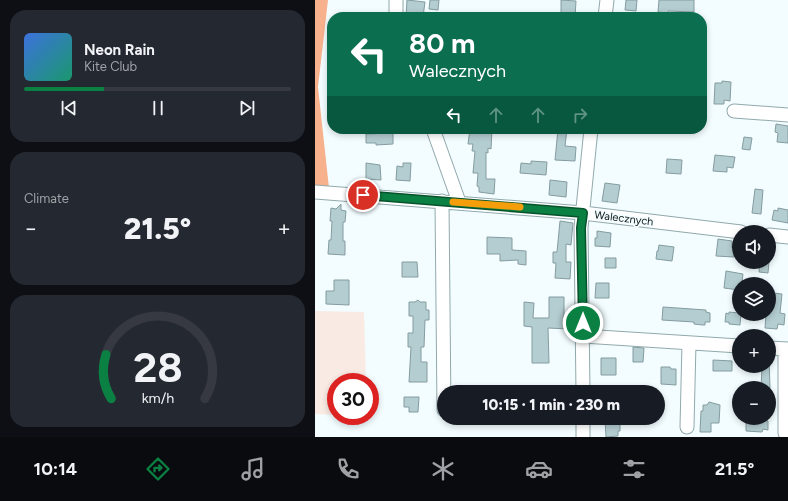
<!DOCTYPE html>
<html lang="en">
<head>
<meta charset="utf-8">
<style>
	body { margin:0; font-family:Figtree,sans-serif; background:#242831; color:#f1f3f6; height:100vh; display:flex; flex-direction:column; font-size:15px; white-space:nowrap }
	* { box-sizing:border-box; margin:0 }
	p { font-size:13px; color:#9ea1a6 }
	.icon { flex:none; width:22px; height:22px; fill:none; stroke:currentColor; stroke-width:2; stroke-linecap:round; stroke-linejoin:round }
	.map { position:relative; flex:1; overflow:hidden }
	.side { display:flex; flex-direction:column; gap:10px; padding:10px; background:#0d0f14; width:315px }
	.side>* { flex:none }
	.top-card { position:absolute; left:12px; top:12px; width:380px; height:122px; border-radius:16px; box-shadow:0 2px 6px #0003; background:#0b6e4f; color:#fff; overflow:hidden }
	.buttons { position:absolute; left:417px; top:225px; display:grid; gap:8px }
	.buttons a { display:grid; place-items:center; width:44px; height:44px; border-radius:50%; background:#171b24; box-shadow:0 2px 6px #0003; font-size:20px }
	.speed { position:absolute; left:12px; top:373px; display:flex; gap:8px; font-size:20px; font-weight:700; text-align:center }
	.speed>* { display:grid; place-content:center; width:52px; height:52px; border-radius:50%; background:#171b24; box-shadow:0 2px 6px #0003; line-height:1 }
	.speed .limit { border:6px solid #d22; background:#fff; color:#111 }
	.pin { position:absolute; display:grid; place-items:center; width:34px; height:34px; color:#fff; margin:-17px; border:2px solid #fff; border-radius:50%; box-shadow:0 1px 4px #0007 }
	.me { position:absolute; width:44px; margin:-22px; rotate:0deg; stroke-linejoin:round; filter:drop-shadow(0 0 3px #0008) }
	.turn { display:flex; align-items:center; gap:14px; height:84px; padding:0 16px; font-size:18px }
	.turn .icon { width:52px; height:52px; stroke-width:2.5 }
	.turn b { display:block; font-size:28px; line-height:34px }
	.lanes { display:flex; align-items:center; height:38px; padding:0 16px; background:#0003; justify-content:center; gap:20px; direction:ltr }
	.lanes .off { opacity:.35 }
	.big { font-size:30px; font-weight:800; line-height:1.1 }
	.side .card { flex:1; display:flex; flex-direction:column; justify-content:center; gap:6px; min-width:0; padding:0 14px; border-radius:16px; background:#242831 }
	.side .dial { align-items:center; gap:0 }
	.dial svg { height:104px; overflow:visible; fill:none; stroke:#363941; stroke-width:7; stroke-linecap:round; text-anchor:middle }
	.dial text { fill:#f1f3f6; stroke:none }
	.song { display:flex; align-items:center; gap:12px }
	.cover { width:48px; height:48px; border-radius:6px; background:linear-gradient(135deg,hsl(220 70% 55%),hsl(160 70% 35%)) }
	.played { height:4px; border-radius:2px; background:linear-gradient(90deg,#0b8043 30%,#363941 30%) }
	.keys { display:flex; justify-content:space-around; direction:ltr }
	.heat { display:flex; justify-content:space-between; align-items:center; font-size:22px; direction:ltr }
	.trip { position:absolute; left:122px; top:385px; width:228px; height:40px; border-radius:20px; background:#171b24; box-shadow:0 2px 6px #0003; font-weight:800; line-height:40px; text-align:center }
	.dock { display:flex; height:64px; justify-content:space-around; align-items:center; background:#090b0e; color:#9ea1a6 }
	.dock .icon { width:28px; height:28px }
	.dock .selected { color:#0b8043 }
	.dock b { font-size:18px; color:#f1f3f6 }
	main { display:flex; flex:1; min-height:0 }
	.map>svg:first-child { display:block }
	.green { fill:#f9eae3 }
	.forest { fill:#f7b18d }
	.building { fill:#b4cdd1; stroke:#849ca0 }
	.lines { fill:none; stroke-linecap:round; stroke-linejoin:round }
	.minor-casing { stroke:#91a9ad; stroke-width:15 }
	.minor { stroke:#fff; stroke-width:13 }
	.route-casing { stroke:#07532c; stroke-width:10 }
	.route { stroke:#0b8043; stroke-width:7 }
	.slow { stroke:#f59e0b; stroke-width:7 }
	.labels { text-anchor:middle; stroke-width:3.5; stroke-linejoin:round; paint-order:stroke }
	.street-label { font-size:11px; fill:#0e1718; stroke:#f3fdff }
</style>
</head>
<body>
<main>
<section class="side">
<div class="card">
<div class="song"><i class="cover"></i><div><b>Neon Rain</b><p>Kite Club</p></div></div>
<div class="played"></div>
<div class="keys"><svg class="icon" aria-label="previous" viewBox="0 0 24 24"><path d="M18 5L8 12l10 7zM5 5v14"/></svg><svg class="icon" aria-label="pause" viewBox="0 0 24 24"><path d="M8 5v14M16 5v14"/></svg><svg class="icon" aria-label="next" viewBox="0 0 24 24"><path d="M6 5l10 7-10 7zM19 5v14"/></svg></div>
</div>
<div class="card"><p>Climate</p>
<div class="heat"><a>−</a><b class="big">21.5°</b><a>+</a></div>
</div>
<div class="card dial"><svg viewBox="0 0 100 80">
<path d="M14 69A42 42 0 1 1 86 69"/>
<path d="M14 69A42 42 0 0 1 10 35" stroke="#0b8043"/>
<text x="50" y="56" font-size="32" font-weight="700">28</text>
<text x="50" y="72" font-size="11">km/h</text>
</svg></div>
</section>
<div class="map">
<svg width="473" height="437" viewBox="0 0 473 437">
	<rect width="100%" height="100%" fill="#f3fdff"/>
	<path class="green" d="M0 311 49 312 51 382H21V415L0 414Z"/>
	<path class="forest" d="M0 0H13L3 87 14 188 0 187Z"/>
	<path class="building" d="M92 0 110 2 108 17H91Z
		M115 0H124L123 10 114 9Z
		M246 0 261 1 260 17H246Z
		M311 0H322L321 11 310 10Z
		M344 0H379V12L353 11V13L343 12Z
		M407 81 416 82 415 101 409 100V104H399L400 83H407Z
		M461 124 473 126V143L462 142 463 133 460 132Z
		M155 129H177L176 149 173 148V153L171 152V179H180L179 194 164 192V187L162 186 163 173H158L160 151H157L158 144H153Z
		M243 129H252L250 146 261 147 260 161 240 160Z
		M78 133V144L61 145V143H51V134Z
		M429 137 437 138 435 150 427 149Z
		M400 155 420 157 418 168 412 167V172L398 171Z
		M352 159 367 160 366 174 351 173Z
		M216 161 232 162 231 175 205 173 206 163 216 164Z
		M51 163 65 165 66 180 51 179Z
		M88 163H96L95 181 81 180 82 166 88 167Z
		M235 180 252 182 251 197 234 195Z
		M290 183 305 185 302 203 287 201Z
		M440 189 448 190 446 214 437 213Z
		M26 204V210L31 211 30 222H28V241H30V255L13 254 14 240H16L17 221H15L16 208 21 209Z
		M463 208 473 210V223L457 220 459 210 463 211Z
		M245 221 258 223 256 245 251 244V262H256L255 279 240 278 241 263H238V252H242Z
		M282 231 296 233 295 247 280 246V238H282Z
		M172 237 197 238V250L211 251V265L203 264V260L185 261V254H172Z
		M403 239 417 241V248H420L419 257 401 256Z
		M344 245 359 247 357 261 341 259 342 251H343Z
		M290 258H301V268H290Z
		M87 262H102L103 277H87Z
		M445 262H454L453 273 444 272Z
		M411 271 428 274 427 282 426 284H424V290L409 288Z
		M19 280H34V305L11 304V291H19Z
		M281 283H294V298H280Z
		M458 293 467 294 465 313 470 314 469 325 463 324 462 329 450 328 451 314H454V312H455Z
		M234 297H249V321H255L254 329 233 328 234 363H217V327L209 326V302L219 303 218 318H234Z
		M103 300 105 302H111V310H114V320H110L109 347H106V362H112V382H94L96 347H93V333H98V316H94V302H100Z
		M348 307 391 310V312L395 313V322H390V325H388L379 324V322L347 320Z
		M414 312 424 313V314H426L425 325 414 324V322H410L411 313 414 314Z
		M318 347 329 348 328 362H318Z
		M454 356 455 388H446L447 366H454Z
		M286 358H301V375H286Z
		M398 360 417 361V371H398Z
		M346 367H355L356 369H361V385L346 384Z
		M89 397H104L103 412H94V407H89Z
		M394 402 405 405 404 423H396V432H385L386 411H388V405H392Z
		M431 418H448V420L453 421V430L448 429 447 432 431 431Z
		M290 419H305V431H303V436L291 437Z"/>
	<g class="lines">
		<defs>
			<path id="minor" d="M81 0V17
				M290 17 292 0
				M419 111 473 115
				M118 129 144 202
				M0 192 268 213 426 232
				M127 201 129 410
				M454 235 473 237
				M268 336 424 346
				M454 348 473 349
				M268 392 266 228 276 129
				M268 418V437
				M372 427 374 343
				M470 433V349"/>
		</defs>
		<use href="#minor" class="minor-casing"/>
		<use href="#minor" class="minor"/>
	</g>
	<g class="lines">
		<defs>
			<path id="route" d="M48 195 268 213 266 228 268 323"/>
		</defs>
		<use href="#route" class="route-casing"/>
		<use href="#route" class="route"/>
		<path class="slow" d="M138 202 205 207"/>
	</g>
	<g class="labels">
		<g class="street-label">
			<text transform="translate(309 218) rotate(7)" y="4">Walecznych</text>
		</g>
	</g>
</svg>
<div class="buttons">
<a><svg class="icon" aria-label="sound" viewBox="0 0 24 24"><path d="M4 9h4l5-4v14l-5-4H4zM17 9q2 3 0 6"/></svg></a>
<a><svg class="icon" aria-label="layers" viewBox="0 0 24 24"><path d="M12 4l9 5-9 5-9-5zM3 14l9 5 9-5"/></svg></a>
<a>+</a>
<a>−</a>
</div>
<div class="speed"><div class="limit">30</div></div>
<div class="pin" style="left:48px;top:195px;background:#d93025"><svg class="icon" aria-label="arrive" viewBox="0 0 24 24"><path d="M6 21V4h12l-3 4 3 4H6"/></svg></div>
<svg class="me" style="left:268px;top:323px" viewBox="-20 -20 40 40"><circle r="17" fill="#0b8043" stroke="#fff" stroke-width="3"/><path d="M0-11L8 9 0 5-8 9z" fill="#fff"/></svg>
<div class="trip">10:15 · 1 min · 230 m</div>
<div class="top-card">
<div class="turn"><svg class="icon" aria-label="left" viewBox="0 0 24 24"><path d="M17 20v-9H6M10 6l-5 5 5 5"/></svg><div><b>80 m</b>Walecznych</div></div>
<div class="lanes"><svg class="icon" aria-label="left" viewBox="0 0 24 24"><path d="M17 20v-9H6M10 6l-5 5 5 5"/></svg><svg class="icon off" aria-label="ahead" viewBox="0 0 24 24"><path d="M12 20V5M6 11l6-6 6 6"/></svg><svg class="icon off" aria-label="ahead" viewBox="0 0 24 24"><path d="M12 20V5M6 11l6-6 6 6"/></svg><svg class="icon off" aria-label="right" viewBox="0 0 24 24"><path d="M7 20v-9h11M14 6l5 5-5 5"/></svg></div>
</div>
</div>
</main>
<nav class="dock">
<b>10:14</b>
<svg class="icon selected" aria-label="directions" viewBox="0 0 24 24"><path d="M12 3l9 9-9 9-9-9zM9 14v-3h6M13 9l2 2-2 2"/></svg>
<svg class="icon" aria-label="music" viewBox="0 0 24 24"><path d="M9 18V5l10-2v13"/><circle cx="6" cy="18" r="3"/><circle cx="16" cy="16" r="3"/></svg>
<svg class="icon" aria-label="phone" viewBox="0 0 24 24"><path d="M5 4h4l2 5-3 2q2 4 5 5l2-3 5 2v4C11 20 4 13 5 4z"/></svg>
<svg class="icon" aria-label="climate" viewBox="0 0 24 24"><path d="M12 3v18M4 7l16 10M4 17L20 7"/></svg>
<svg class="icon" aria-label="car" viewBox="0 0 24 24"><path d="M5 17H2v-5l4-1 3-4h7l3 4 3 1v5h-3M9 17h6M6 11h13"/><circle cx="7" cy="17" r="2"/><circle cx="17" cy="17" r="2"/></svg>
<svg class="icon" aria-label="filters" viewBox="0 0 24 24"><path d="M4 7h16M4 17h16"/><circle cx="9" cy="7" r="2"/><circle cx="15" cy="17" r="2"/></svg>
<b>21.5°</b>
</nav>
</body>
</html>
